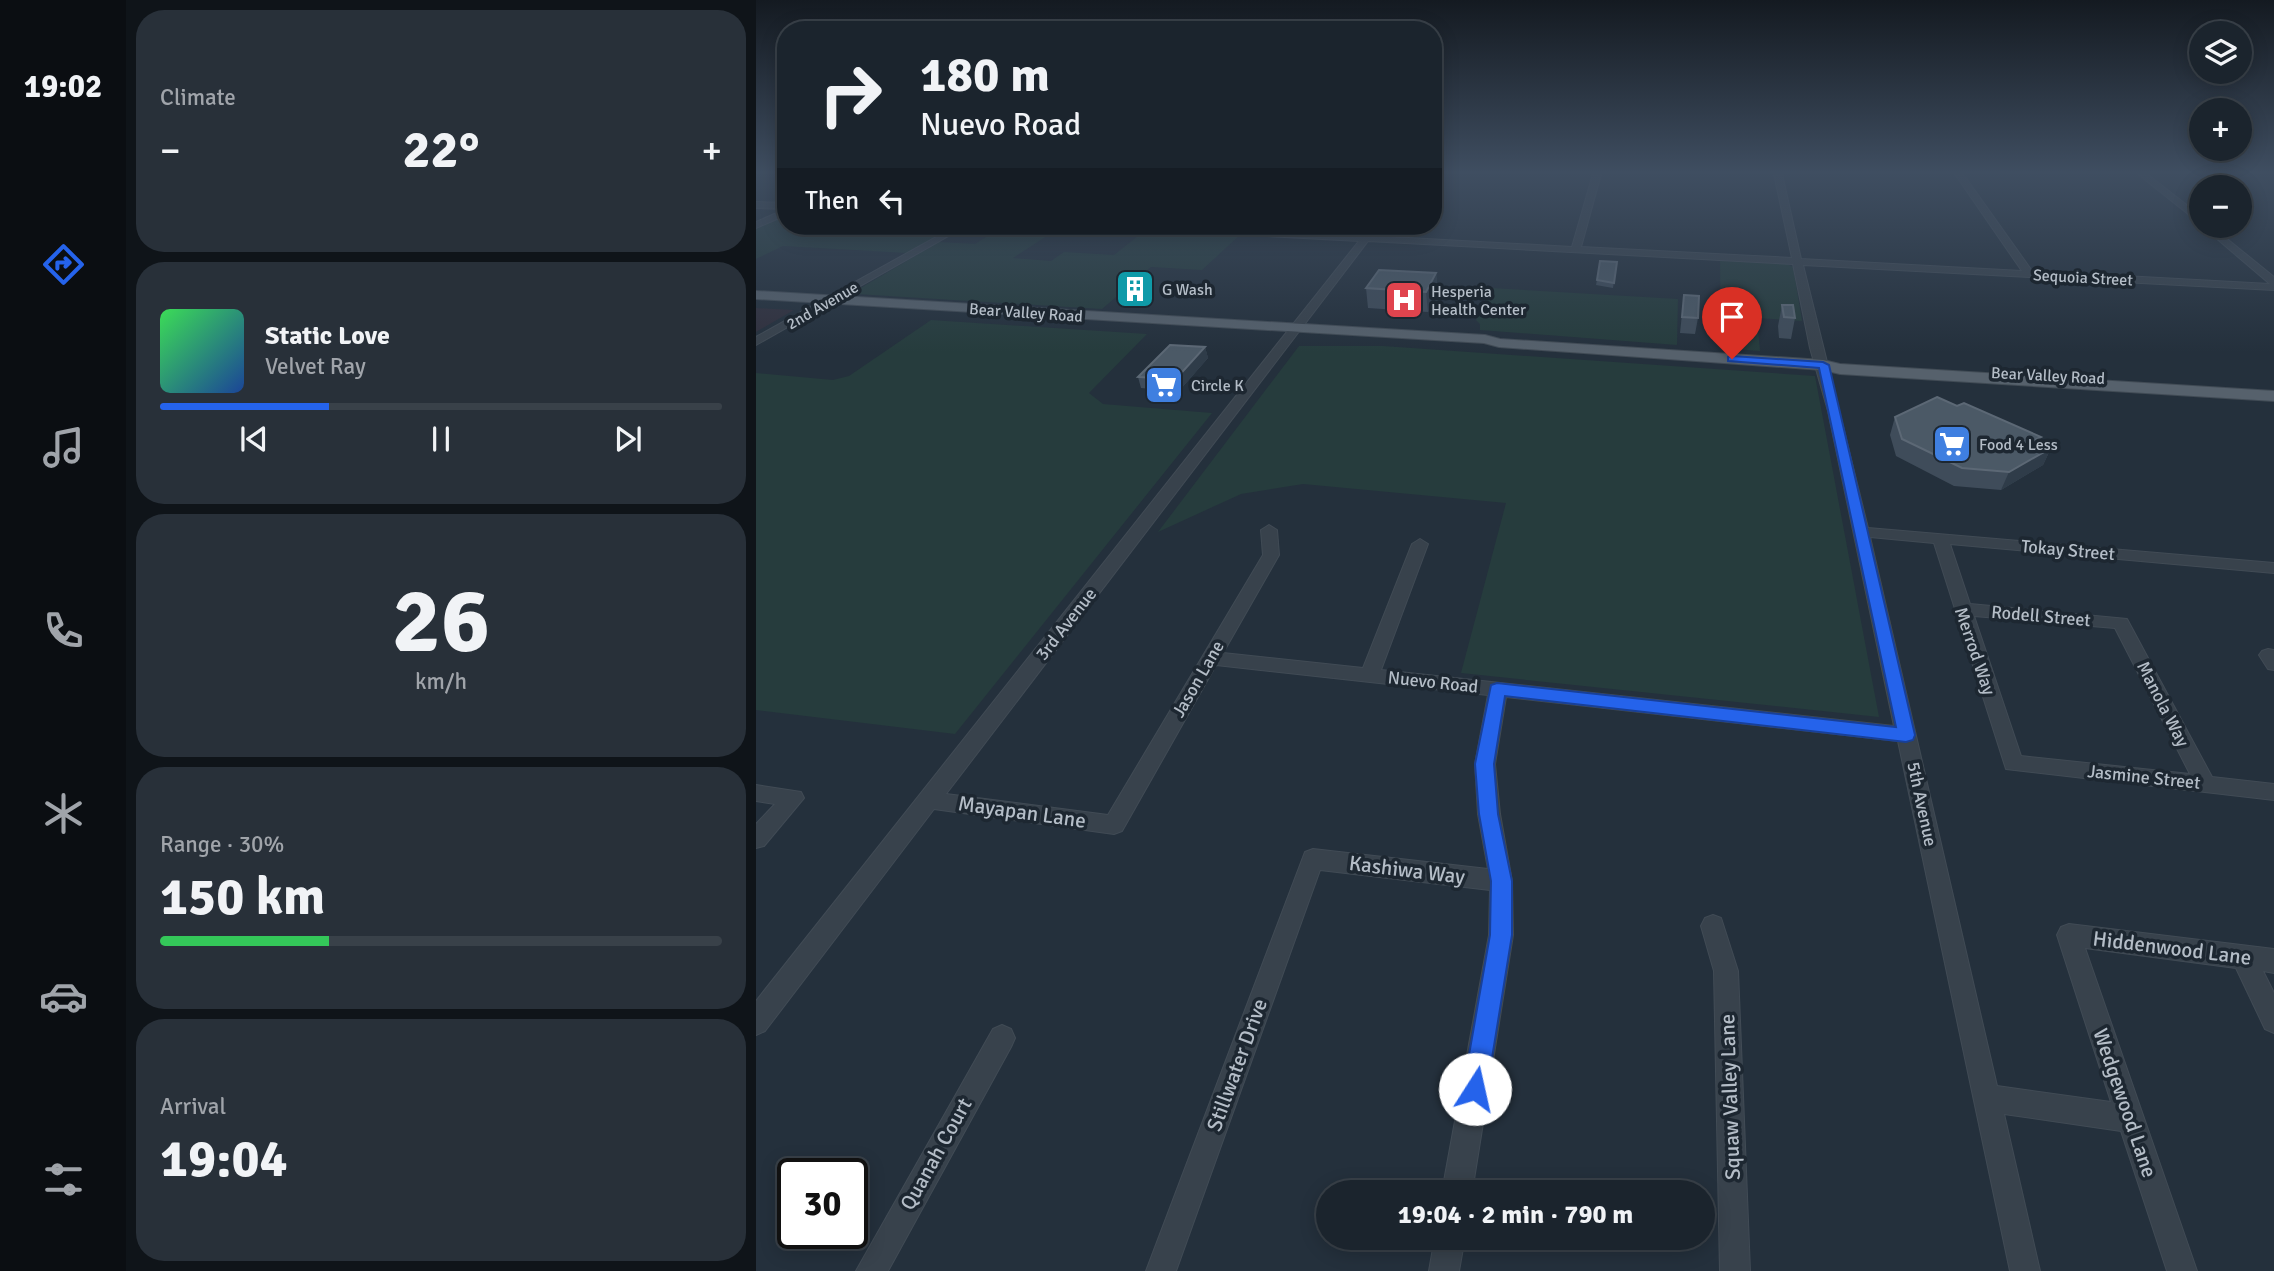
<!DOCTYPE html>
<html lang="en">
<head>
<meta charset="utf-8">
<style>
	body { margin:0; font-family:Signika,sans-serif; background:#283039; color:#f1f3f6; height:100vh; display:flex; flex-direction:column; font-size:26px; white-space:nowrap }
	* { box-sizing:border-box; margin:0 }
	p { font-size:23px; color:#a0a4aa }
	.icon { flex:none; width:38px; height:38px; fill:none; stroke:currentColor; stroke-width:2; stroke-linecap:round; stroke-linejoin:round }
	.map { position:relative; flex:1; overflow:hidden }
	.sheet { display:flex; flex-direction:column; gap:10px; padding:10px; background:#0f1419; width:630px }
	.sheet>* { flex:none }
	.top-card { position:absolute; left:21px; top:21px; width:665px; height:214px; border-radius:28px; box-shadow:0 4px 18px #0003,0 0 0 2px #394149; background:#1b242d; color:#f1f3f6; overflow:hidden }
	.controls { position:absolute; left:1433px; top:21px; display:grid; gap:14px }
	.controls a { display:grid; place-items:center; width:63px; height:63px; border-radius:50%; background:#1b242d; box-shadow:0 4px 18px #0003,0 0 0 2px #394149; font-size:35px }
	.speed { position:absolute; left:21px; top:1158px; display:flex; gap:14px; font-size:35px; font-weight:700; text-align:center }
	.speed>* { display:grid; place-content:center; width:91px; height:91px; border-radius:50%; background:#1b242d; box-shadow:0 4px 18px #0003,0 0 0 2px #394149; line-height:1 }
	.speed .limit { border:4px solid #111; border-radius:10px; background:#fff; color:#111 }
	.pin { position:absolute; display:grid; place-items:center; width:60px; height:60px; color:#fff; margin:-72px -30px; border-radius:50% 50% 50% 0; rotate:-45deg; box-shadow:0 0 7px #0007 }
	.pin .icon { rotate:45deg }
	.me { position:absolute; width:77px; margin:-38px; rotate:10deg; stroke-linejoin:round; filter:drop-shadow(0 0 5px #0008) }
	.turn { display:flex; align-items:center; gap:24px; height:147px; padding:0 28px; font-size:32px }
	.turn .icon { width:91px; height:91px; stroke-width:2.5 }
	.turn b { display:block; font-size:49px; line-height:60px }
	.then { display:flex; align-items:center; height:66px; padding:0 28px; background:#0003; gap:14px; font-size:26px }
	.big { font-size:52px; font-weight:700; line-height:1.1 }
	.sheet .widget { flex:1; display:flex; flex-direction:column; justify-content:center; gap:10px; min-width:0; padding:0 24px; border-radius:28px; background:#283039 }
	.sheet .dial { align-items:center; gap:0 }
	.dial b { font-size:91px; line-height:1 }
	.song { display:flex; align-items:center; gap:21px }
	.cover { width:84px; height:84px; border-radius:10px; background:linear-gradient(135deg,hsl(130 70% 55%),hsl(220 70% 35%)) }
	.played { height:7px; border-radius:4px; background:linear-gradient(90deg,#2563eb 30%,#394149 30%) }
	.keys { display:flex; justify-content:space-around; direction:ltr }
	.heat { display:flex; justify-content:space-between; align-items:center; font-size:38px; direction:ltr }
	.charge { height:10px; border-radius:5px; background:linear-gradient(90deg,#34c759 30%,#394149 0) }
	.trip { position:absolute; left:560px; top:1180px; width:399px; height:70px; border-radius:35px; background:#1b242d; box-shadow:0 4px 18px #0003,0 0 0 2px #394149; font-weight:700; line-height:70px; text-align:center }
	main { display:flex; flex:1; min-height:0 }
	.menu { display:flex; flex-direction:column; width:126px; justify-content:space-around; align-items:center; background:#0b0e12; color:#a0a4aa }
	.menu .icon { width:49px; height:49px }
	.menu .active { color:#2563eb }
	.menu b { font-size:32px; color:#f1f3f6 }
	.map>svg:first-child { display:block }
	.medical { fill:#30303d }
	.green { fill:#263c3d }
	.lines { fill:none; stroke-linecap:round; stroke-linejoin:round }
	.minor-casing { stroke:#414b55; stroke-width:2 }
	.major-casing { stroke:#414b55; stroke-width:2 }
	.minor { fill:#38424c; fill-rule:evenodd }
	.major { fill:#56616c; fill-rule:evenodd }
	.wall { fill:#3f4c5a }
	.shaded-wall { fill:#2f3c49 }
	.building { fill:#4b5966; stroke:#5c6875; stroke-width:2 }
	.route { fill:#2563eb; stroke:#184099; stroke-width:2 }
	.labels { text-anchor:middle; stroke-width:7; stroke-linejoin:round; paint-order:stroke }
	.far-street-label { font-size:16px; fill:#b4bdc7; stroke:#1d2731 }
	.far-poi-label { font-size:16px; fill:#b4bdc7; stroke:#1d2731; text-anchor:start }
	.street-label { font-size:18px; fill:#b4bdc7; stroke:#1d2731 }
	.near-street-label { font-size:21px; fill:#b4bdc7; stroke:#1d2731 }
</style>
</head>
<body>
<main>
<nav class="menu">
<b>19:02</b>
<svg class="icon active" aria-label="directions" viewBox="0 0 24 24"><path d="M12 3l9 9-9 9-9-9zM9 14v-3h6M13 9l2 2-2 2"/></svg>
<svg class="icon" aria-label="music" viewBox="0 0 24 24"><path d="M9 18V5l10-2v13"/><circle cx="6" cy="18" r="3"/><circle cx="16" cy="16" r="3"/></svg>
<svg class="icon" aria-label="phone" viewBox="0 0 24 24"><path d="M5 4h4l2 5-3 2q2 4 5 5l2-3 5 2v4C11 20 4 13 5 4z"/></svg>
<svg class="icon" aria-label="climate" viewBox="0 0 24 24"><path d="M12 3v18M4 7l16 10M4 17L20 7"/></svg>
<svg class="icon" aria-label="car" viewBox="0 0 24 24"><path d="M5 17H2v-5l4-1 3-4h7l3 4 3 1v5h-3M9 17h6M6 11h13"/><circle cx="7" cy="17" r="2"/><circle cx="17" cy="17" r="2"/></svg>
<svg class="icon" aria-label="filters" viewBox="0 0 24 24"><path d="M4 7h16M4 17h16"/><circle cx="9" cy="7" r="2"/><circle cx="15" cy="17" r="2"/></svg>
</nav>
<section class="sheet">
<div class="widget"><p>Climate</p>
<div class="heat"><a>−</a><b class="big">22°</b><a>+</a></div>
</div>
<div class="widget">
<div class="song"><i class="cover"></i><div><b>Static Love</b><p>Velvet Ray</p></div></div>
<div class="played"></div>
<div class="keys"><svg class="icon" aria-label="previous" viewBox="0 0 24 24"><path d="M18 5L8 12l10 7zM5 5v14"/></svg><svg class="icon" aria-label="pause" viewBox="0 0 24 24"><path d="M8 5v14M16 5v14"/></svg><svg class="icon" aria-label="next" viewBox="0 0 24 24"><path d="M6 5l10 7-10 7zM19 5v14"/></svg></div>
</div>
<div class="widget dial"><b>26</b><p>km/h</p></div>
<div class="widget"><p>Range · 30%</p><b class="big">150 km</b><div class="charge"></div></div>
<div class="widget"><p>Arrival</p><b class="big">19:04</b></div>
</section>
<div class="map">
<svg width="1518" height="1271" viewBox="0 0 1518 1271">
	<rect width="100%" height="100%" fill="#24303c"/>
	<path class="medical" d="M0 308 38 310 0 332Z"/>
	<path class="green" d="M30 215V226H201L151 253 27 246 0 259V229Z
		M248 226H306L257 258 295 261 308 252 358 255 391 229 485 234 446 270 395 267 346 309 100 294 98 292 183 242 219 244Z
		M964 260 1029 263 1037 267 1046 321 1001 318 1004 351 965 348Z
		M736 288 922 299 921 345 724 330V324L720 320Z
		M175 320 391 334 333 393 347 404 456 413 199 734 0 710V373L77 380 93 376Z
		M543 346H627L1059 376 1123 717 705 673 750 503 547 484 485 494 402 532Z"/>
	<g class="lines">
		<defs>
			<path id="minor" d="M837 174H845L825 247 1036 258 1018 174H1026L1045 259 1266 271 1199 174H1207L1276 271 1514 284 1446 226H1455L1518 277V290L1047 265 1112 528 1518 563V573L1194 544 1214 604 1371 619 1456 777 1518 784V800L1250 769 1178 543 1114 537 1241 1086 1355 1102 1301 935 1305 927 1313 924 1518 949V973L1507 971 1518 993V1033L1509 1029 1480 968 1329 948 1441 1271H1411L1365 1131 1248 1114 1284 1271H1254L1142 741 750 697 739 764 744 814 756 881 757 935 716 1192H686L733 935 734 890 564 870 420 1271H390L549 852 557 849 732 869 722 814 719 764 732 695 460 665 366 831 358 834 178 809 9 1031 0 1035V1001L603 241 381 229 377 226 607 235 615 226H623L616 236 816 247ZM612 241 1037 264 1054 348 1072 411 1138 726 625 670 672 544 664 539 656 544 607 668 467 653 523 555 521 530 513 525 505 530 507 555 352 815 190 794ZM1218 616 1359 628 1434 774 1265 756Z
				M1382 174H1391L1446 217V225Z
				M0 202 30 203V209L0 208Z
				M30 209V215L0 228V222Z
				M200 226H210L0 345V337Z
				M1512 649 1518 650V670L1512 669 1503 655 1506 651Z
				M0 785 45 792 48 798 8 846 0 848V824L19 804 0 801Z
				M957 915 965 918 982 971 994 1271H964L958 971 945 926 949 918Z
				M246 1025 255 1029 259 1038 255 1047 132 1271H100L237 1029Z
				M679 1237H709L703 1271H673Z"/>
			<path id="major" d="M0 291 729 335 744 339 1067 360 1084 364 1518 391V401L1084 374 1067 370 743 347 728 343 0 299Z"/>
		</defs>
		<use href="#minor" class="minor-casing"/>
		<use href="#major" class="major-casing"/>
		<use href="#minor" class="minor"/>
		<use href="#major" class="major"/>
	</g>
	<path class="wall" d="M861 262 857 288 840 285 841 280Z
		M680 273 682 293 672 312 612 308 610 288Z
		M928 295 942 318 939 334 924 333Z
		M1026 305 1039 318 1035 339 1023 338 1022 326Z
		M449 347 452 358 423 391 415 395 398 393 396 389 385 388 382 377Z
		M1139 417 1285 437 1283 442 1295 448 1287 465 1245 490 1198 486 1140 456 1134 435Z"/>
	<path class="shaded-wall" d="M680 273 682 293 672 312 670 292Z
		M449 347 452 358 423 391 415 395 412 384Z
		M1295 448 1287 465 1245 490 1253 472Z"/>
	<path class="building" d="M844 261 861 262 858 283 841 280Z
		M623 270 680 273 670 292 610 288Z
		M928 295 943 296 942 318 926 317Z
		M1026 305H1037L1039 318 1028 317Z
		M414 345 449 347 419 380 412 384 394 383 398 378 382 377Z
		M1181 397 1201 406 1208 403 1285 437 1279 440 1295 448 1253 472 1206 468 1146 439 1139 417Z"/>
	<linearGradient id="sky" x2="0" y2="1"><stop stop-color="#141a21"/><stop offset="0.49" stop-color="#3f4e61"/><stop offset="1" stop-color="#3f4e61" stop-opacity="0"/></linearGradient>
	<rect width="1518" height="352" fill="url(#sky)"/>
	<path class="route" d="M976 356 1067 362 1073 365 1159 735 1157 740 1150 742 749 696 738 764 742 814 756 881V935L731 1089 728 1098 719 1101 710 1098 707 1089 734 935 735 881 723 814 719 764 735 685 741 683 1140 727 1063 368 972 361V357Z"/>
	<defs>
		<symbol id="building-square" viewBox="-11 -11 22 22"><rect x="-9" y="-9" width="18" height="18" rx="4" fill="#0f9aa8" stroke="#1d2731"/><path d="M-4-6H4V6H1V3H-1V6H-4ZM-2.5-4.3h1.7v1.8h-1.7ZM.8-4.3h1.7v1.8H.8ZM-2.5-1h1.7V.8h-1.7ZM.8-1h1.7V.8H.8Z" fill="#fff"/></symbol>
		<symbol id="hospital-square" viewBox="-11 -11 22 22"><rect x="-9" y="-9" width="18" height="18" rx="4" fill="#e0444e" stroke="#1d2731"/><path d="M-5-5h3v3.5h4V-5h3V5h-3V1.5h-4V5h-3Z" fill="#fff"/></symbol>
		<symbol id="supermarket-square" viewBox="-11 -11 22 22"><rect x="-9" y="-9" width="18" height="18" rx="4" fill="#3f7fe0" stroke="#1d2731"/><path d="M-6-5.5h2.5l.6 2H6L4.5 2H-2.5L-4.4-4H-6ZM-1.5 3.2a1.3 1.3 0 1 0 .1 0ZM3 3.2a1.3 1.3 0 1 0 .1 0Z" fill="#fff"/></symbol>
	</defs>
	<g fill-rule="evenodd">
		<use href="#building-square" x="357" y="267" width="44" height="44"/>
		<use href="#hospital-square" x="626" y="278" width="44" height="44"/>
		<use href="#supermarket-square" x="386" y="363" width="44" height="44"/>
		<use href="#supermarket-square" x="1174" y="422" width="44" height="44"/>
	</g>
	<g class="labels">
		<g class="far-street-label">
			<text transform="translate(1327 277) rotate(3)" y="6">Sequoia Street</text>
			<text transform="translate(66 305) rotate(-30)" y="6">2nd Avenue</text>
			<text transform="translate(270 312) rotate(4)" y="6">Bear Valley Road</text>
			<text transform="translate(1292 375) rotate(3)" y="6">Bear Valley Road</text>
		</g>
		<g class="far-poi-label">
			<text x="406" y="295">G Wash</text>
			<text x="675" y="297">Hesperia<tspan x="675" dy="18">Health Center</tspan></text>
			<text x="435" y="391">Circle K</text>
			<text x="1223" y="450">Food 4 Less</text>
		</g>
		<g class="street-label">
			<text transform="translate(1312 550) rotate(5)" y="6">Tokay Street</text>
			<text transform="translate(1285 616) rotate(5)" y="6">Rodell Street</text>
			<text transform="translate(310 624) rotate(-52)" y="6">3rd Avenue</text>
			<text transform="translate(1219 651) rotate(71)" y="6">Merrod Way</text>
			<text transform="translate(442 679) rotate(-60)" y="6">Jason Lane</text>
			<text transform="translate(677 682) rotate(6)" y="6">Nuevo Road</text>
			<text transform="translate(1407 704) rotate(63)" y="6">Manola Way</text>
			<text transform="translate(1388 777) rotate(6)" y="6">Jasmine Street</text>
			<text transform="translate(1166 804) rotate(78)" y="6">5th Avenue</text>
		</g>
		<g class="near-street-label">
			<text transform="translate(266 812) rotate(8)" y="7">Mayapan Lane</text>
			<text transform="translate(651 870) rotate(7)" y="7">Kashiwa Way</text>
			<text transform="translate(1416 948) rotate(7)" y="7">Hiddenwood Lane</text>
			<text transform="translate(481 1065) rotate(-70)" y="7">Stillwater Drive</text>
			<text transform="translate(974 1097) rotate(-92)" y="7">Squaw Valley Lane</text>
			<text transform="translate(1369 1103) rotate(71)" y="7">Wedgewood Lane</text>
			<text transform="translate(180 1154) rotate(-61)" y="7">Quanah Court</text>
		</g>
	</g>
</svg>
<div class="controls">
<a><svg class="icon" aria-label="layers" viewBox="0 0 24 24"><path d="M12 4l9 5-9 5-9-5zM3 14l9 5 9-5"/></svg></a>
<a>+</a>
<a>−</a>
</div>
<div class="speed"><div class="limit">30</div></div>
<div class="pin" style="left:976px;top:359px;background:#d93025"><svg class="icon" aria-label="arrive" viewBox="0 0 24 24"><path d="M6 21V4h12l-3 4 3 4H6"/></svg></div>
<svg class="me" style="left:719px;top:1089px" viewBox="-20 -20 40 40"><circle r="19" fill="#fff"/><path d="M0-13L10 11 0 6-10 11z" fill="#2563eb"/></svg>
<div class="trip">19:04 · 2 min · 790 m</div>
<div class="top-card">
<div class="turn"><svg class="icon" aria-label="right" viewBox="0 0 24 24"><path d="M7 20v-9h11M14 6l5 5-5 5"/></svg><div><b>180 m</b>Nuevo Road</div></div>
<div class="then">Then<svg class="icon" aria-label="left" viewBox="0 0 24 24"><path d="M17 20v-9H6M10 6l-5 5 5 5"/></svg></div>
</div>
</div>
</main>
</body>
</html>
